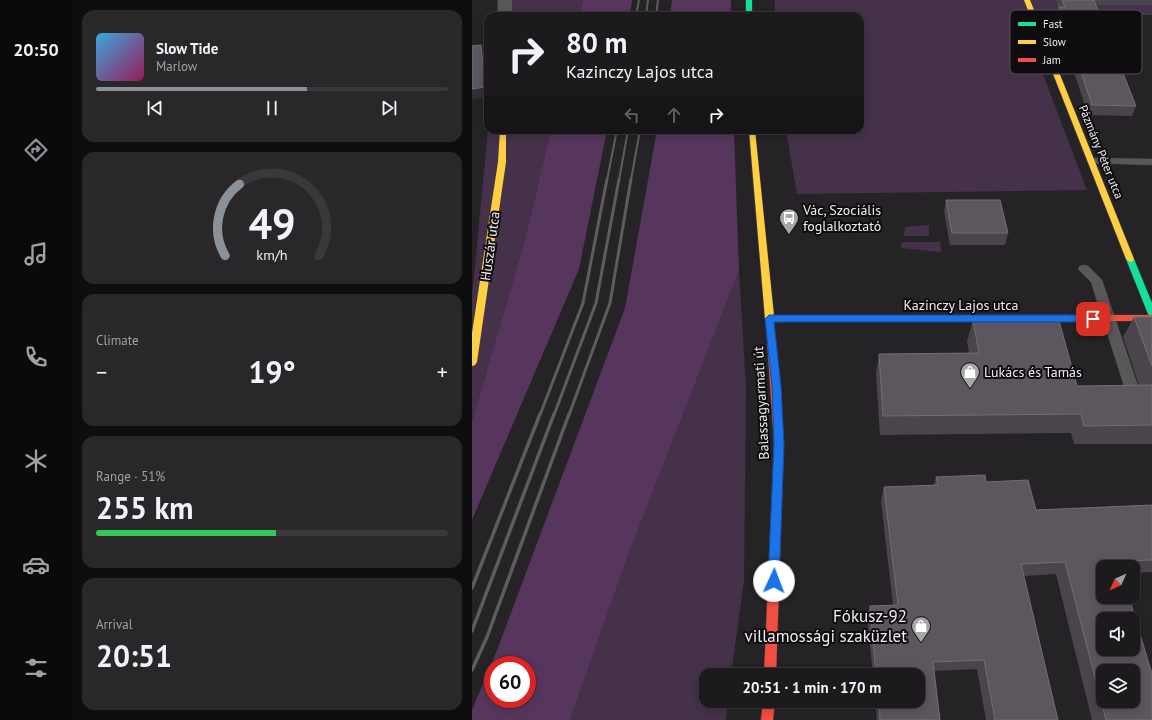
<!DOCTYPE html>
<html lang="en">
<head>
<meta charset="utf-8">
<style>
	body { margin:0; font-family:"PT Sans",sans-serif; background:#292729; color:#f1f3f6; height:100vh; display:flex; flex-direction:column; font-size:15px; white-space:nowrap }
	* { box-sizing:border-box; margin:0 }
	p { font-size:13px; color:#a0a1a3 }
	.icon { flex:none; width:22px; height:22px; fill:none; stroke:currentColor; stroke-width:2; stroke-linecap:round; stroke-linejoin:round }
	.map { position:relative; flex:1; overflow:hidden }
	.sheet { display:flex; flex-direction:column; gap:10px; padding:10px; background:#0f0e0f; width:400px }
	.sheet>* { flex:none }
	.top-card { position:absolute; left:12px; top:12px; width:380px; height:122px; border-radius:12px; box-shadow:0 2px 10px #0003,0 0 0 1px #3a383b; background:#1c1a1c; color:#f1f3f6; overflow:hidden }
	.needle { width:26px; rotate:225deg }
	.controls { position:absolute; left:624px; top:560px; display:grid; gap:8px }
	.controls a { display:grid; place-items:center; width:44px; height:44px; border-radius:8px; background:#1c1a1c; box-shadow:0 2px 10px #0003,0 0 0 1px #3a383b; font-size:20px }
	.speed { position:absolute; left:12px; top:656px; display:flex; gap:8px; font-size:20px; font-weight:700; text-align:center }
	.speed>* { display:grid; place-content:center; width:52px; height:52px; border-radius:50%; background:#1c1a1c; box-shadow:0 2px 10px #0003,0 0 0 1px #3a383b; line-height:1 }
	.speed .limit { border:6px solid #d22; background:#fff; color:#111 }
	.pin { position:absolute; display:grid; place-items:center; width:34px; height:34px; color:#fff; margin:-17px; border-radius:8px; box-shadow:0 2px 6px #0006 }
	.me { position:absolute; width:44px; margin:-22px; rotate:2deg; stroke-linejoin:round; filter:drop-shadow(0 0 3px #0008) }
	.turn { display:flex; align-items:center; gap:14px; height:84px; padding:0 16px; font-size:18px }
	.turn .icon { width:52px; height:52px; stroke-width:2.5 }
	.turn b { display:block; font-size:28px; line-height:34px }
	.lanes { display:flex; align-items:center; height:38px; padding:0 16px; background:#0003; justify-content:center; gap:20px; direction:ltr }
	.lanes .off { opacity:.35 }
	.big { font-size:30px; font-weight:700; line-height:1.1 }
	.sheet .card { flex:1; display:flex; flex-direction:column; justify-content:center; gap:6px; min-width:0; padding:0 14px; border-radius:12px; background:#292729 }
	.sheet .dial { align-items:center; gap:0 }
	.dial svg { height:104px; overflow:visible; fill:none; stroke:#3a383b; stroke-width:7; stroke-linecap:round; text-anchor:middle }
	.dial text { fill:#f1f3f6; stroke:none }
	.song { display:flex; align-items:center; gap:12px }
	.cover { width:48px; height:48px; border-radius:6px; background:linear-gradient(135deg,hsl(200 70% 55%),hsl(330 70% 35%)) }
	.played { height:4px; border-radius:2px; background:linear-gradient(90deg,#8c9099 60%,#3a383b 60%) }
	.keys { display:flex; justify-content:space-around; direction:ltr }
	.heat { display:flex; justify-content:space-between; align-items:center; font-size:22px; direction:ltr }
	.charge { height:6px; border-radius:3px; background:linear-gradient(90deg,#34c759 51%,#3a383b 0) }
	.trip { position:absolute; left:227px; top:668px; width:226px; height:40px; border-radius:12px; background:#1c1a1c; box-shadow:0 2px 10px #0003,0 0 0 1px #3a383b; font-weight:700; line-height:40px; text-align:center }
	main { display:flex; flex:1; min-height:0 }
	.menu { display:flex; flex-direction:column; width:72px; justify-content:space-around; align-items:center; background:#0b0a0b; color:#a0a1a3 }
	.menu .icon { width:28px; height:28px }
	.menu .current { color:#8c9099 }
	.menu b { font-size:18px; color:#f1f3f6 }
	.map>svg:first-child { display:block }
	.green { fill:#453149 }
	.forest { fill:#57365e; fill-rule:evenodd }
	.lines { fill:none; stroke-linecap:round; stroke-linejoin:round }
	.lane-casing { stroke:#414041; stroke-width:1 }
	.street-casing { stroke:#414041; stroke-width:1 }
	.fast-casing { stroke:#414041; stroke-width:1 }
	.slow-casing { stroke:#414041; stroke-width:1 }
	.jam-casing { stroke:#414041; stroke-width:1 }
	.path { stroke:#5b5a5c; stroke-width:2; stroke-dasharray:0.5 2; stroke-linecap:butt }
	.lane { fill:#585858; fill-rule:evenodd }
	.street { fill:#585858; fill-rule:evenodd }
	.fast { fill:#16e098; fill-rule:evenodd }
	.slow { fill:#ffcf43; fill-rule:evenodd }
	.jam { fill:#f24e42; fill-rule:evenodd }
	.rail-far2 { stroke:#5e5d5e; stroke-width:2 }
	.rail-far1 { stroke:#5e5d5e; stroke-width:3 }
	.rail { stroke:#5e5d5e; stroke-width:3.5 }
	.wall { fill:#4a444c }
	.shaded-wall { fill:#342f36 }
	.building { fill:#5c565e; stroke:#736d75; fill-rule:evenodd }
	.route { fill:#1a73e8; stroke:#114b97 }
	.labels { text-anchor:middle; stroke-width:4; stroke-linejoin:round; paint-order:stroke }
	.far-street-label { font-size:12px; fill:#efecf0; stroke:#0e0c0f }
	.poi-label { font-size:14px; fill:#efecf0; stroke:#0e0c0f; text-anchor:start }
	.street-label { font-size:14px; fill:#efecf0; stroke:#0e0c0f }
	.near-poi-label { font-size:17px; fill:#efecf0; stroke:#0e0c0f; text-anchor:end }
	.key { fill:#0e0c0f; stroke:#524f52; stroke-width:1 }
	.key-label { font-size:11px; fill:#efecf0 }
</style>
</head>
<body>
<main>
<nav class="menu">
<b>20:50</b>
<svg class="icon current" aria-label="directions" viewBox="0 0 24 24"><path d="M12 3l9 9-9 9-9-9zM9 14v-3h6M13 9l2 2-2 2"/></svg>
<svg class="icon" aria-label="music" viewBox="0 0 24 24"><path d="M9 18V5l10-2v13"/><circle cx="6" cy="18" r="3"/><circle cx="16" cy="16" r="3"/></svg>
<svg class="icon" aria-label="phone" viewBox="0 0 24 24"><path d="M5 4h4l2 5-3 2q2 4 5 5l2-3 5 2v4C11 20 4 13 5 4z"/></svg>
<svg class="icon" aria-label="climate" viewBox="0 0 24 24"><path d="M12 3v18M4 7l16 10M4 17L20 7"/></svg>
<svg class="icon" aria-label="car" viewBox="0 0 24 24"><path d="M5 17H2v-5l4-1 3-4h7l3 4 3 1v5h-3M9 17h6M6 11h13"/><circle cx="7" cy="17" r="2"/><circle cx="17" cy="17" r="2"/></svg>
<svg class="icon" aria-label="filters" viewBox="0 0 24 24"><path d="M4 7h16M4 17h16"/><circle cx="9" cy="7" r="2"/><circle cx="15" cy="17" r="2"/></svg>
</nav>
<section class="sheet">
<div class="card">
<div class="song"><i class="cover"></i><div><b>Slow Tide</b><p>Marlow</p></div></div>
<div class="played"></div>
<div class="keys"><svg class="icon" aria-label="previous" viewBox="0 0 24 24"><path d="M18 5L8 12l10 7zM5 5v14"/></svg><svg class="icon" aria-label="pause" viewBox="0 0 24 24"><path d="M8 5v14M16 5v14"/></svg><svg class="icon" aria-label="next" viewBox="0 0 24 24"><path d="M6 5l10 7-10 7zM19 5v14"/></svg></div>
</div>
<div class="card dial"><svg viewBox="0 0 100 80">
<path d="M14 69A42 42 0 1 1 86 69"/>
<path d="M14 69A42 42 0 0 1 25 14" stroke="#8c9099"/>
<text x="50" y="56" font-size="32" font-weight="700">49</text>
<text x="50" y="72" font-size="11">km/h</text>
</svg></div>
<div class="card"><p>Climate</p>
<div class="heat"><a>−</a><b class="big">19°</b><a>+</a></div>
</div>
<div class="card"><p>Range · 51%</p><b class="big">255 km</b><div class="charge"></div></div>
<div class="card"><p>Arrival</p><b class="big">20:51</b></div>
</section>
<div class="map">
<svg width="680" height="720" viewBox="0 0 680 720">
	<rect width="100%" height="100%" fill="#252326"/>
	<path class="green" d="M29 0H111L107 16H27Z
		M303 0H680V15L579 13 549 17 615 190 325 194 314 130H388V16H303Z
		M16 130H79L52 243 0 421V297Z
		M457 225V236H432L433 227Z
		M430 242H468L469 252 429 248Z
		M267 271 274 388 272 580 259 675H234V701H256L254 720H98L157 553Z"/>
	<path class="forest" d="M111 0H160L158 16H107Z
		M200 0H259V16H198Z
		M79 130H135L107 269 0 520V421L52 243Z
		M185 130H262L267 271 157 553 98 720H0V710L27 645 153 308ZM21 665H55V699H21Z"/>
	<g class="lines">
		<defs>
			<path id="lane" d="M620 158 680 159V165L616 163 615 161Z
				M612 265 616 266 630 280 666 386 664 390 659 391 654 390 652 386 619 282 606 269 608 266Z"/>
			<path id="street" d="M26 0H40V16H26Z"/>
			<path id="fast" d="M274 0H280V16H274Z
				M658 256 662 259 680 303V317L676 314 654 259Z"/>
			<path id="slow" d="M552 0H558L662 259 661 261 658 262 654 259Z
				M28 130H34V162L5 362 3 365 0 366V333L26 162Z
				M277 130H283L302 316 542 315 545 316 546 318 545 320 302 322 301 326H295L293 319Z"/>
			<path id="jam" d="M542 315H680V321H542L538 318Z
				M298 321 302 324 312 444 304 675H292L302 444 294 324Z
				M291 701H303L301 720H289Z"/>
		</defs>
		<use href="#lane" class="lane-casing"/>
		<use href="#street" class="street-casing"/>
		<use href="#fast" class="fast-casing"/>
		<use href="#slow" class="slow-casing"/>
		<use href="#jam" class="jam-casing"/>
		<path class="path" d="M624 14H680"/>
		<use href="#lane" class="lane"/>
		<use href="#street" class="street"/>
		<use href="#fast" class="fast"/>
		<use href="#slow" class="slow"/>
		<use href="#jam" class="jam"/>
		<path class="rail-far2" d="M164 16 167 0
			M174 16 176 0
			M184 16 186 0
			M135 180 145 130
			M147 180 156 130
			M159 180 168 130"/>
		<path class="rail-far1" d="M68 415 111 303 135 179
			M82 415 124 303 147 179
			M97 415 138 303 159 179"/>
		<path class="rail" d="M0 588 68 414
			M0 631 82 414
			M0 670 15 637 97 414"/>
	</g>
	<path class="wall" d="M584 0H680V5H624L664 106 660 116 616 115 584 17 586 7Z
		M474 200 536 233 533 245H478L472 211Z
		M662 317H680V444H602L599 433 408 435 404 374 407 354 497 353 495 341 501 320 605 386 667 385 651 337Z
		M464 477 514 482 564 510 680 505V572L661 573V567H631L680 720H620L584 574 552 576 586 720H514L505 669 462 671 468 720H405L403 701H446V675H401L395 617 398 606 421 605 409 501 412 487 462 485Z"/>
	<path class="shaded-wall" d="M9 45 12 53 16 96 0 99V89Z"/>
	<path class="building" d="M590 0H622L664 106 620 105 587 7H593Z
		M9 45 13 87 0 89V46Z
		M474 200H528L536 233H480Z
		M586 317 605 386 680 385V425L612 426 609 414 411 416 407 354 507 353 501 320Z
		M662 317H680V366Z
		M513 475 514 482 556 480 564 510 680 505V560L646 561 648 567H631V597H657L680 674V720H634L593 562 549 564 586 720H523L512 660 461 662 468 720H408L407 701H446V675H404L398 606 426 605 412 487 466 485 464 477ZM631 619H661V649H631ZM631 671H661V701H631Z"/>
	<path class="route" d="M297 315H621L625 319 621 322H302L309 386 312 444 307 581 306 585 302 587 298 585 296 581 302 444 300 386 293 319Z"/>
	<defs>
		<symbol id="bus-pin" viewBox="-11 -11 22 30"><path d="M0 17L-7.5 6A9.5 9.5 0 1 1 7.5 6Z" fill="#a8a6a9" stroke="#0e0c0f"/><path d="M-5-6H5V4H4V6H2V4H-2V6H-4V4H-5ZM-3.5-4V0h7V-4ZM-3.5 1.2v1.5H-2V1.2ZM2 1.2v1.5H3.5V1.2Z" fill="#fff"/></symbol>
		<symbol id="shop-pin" viewBox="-11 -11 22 30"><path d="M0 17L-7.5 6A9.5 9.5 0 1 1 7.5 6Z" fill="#a8a6a9" stroke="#0e0c0f"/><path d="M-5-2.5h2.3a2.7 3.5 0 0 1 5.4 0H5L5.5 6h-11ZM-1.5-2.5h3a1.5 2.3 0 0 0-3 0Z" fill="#fff"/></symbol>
	</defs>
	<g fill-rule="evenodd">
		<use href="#bus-pin" x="306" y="207" width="22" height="30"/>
		<use href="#shop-pin" x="487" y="361" width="22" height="30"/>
		<use href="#shop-pin" x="438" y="615" width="22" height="30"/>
	</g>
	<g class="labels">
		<g class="far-street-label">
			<text transform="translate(629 152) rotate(68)" y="4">Pázmány Péter utca</text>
		</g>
		<g class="poi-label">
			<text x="331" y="215">Vác, Szociális<tspan x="331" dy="16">foglalkoztató</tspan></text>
			<text x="512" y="377">Lukács és Tamás</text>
		</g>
		<g class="street-label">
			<text transform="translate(18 246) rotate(-82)" y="5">Huszár utca</text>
			<text x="489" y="310">Kazinczy Lajos utca</text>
			<text transform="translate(289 403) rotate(-93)" y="5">Balassagyarmati út</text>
		</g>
		<g class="near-poi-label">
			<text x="435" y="622">Fókusz-92<tspan x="435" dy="20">villamossági szaküzlet</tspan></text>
		</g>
	</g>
	<rect x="538" y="10" width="132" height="64" rx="6" class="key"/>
	<rect x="546" y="22" width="18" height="4" fill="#16e098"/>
	<rect x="546" y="40" width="18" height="4" fill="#ffcf43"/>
	<rect x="546" y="58" width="18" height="4" fill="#f24e42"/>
	<g class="key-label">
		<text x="571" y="28">Fast</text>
		<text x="571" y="46">Slow</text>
		<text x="571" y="64">Jam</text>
	</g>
</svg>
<div class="controls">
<a><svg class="needle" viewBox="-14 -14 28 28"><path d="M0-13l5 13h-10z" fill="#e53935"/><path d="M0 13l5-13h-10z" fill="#a0a1a3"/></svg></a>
<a><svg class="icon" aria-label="sound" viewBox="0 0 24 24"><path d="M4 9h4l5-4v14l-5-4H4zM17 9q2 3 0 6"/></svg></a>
<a><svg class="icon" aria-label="layers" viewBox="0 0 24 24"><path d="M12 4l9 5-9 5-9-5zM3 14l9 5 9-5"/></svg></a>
</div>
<div class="speed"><div class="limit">60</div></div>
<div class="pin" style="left:621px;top:319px;background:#d93025"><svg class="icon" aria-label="arrive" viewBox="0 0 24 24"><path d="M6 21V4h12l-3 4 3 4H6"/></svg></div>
<svg class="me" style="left:302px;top:581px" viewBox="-20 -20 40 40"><circle r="19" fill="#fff"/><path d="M0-13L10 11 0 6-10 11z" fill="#1a73e8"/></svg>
<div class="trip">20:51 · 1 min · 170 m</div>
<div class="top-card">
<div class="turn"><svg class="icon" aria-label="right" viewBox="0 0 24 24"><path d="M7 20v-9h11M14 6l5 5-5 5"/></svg><div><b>80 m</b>Kazinczy Lajos utca</div></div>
<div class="lanes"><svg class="icon off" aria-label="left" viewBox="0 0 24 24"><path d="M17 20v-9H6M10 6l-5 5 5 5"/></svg><svg class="icon off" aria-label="ahead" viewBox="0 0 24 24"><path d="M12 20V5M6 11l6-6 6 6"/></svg><svg class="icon" aria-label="right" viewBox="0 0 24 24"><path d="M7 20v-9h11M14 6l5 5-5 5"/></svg></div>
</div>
</div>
</main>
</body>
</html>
